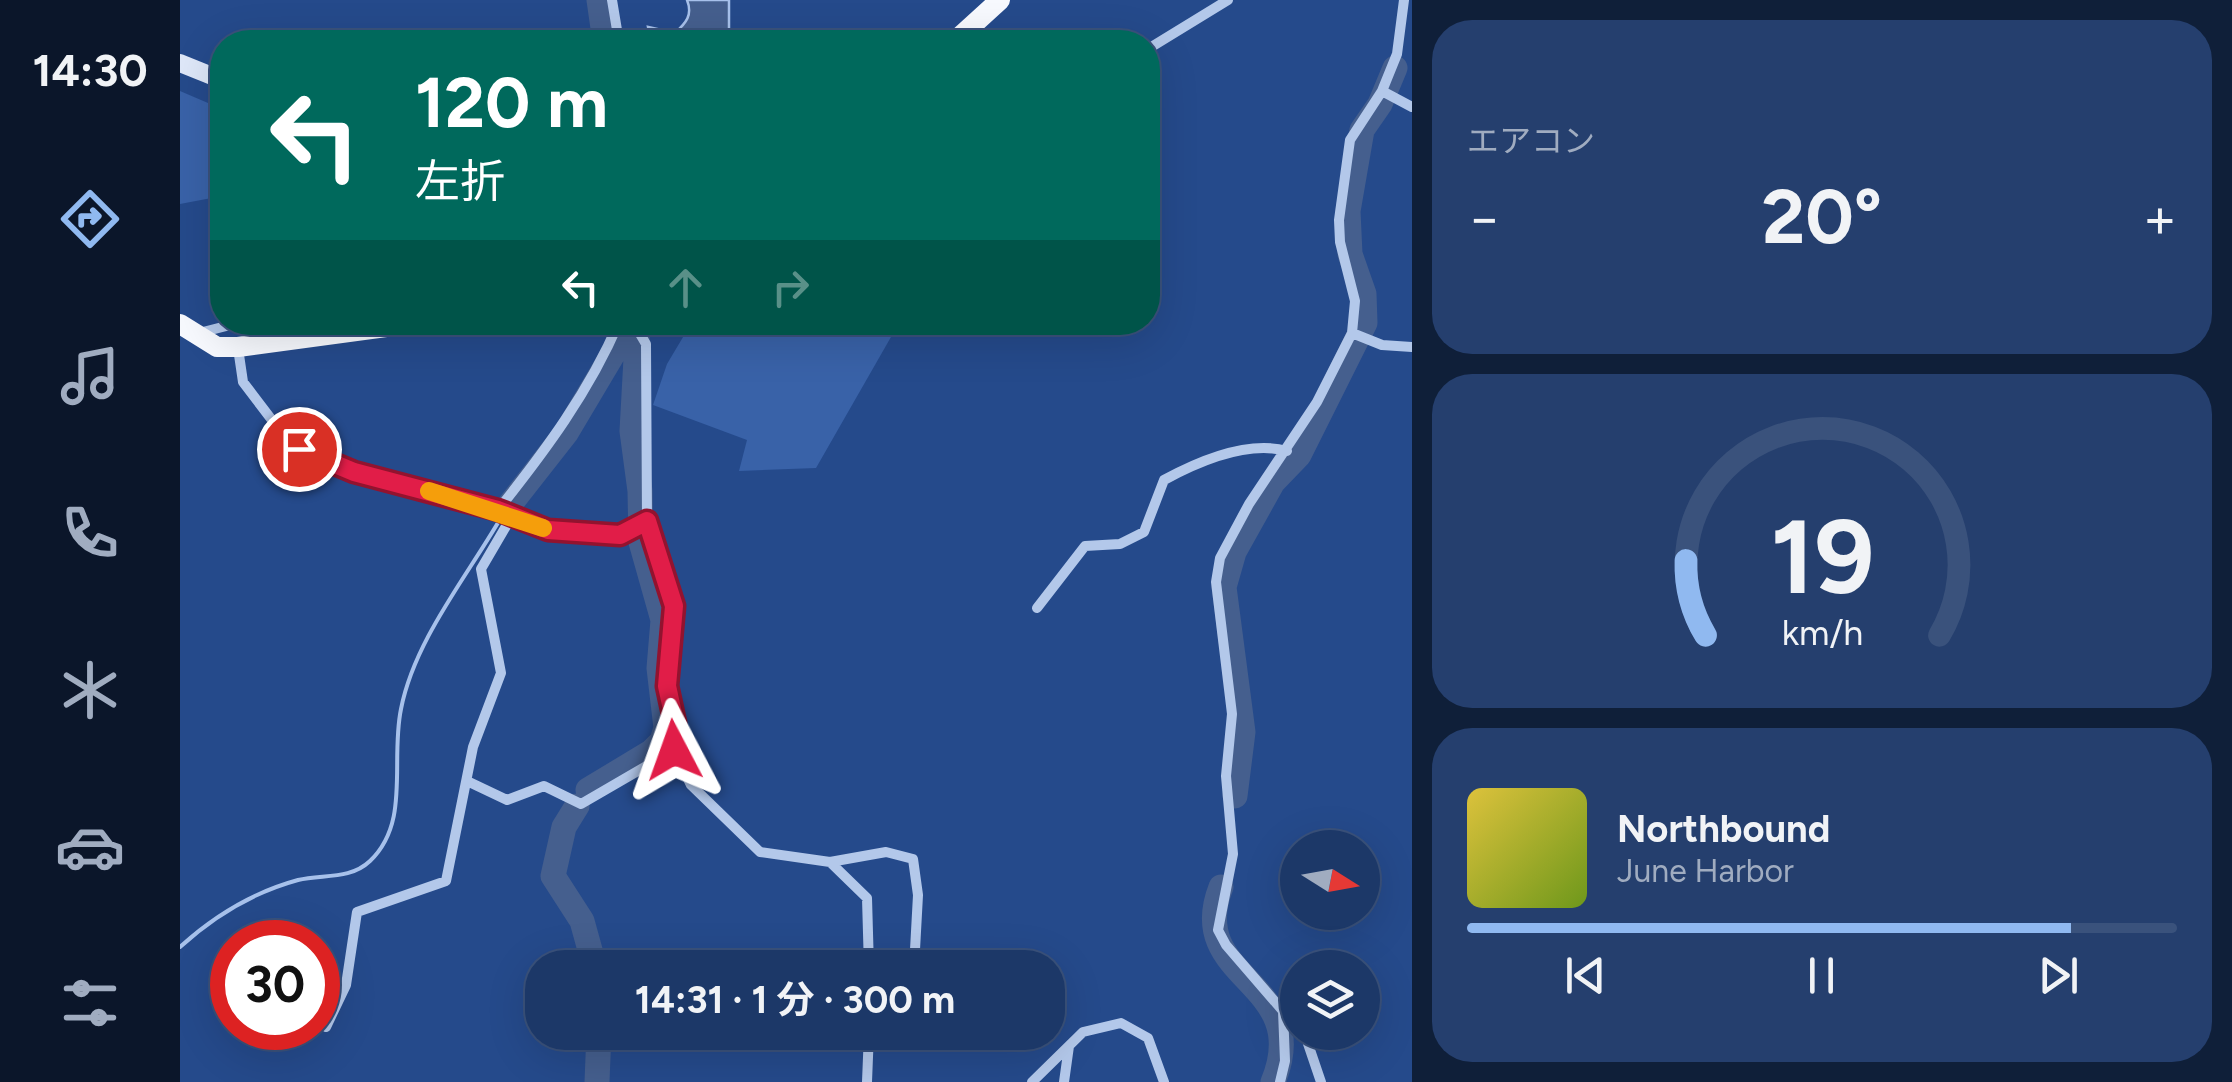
<!DOCTYPE html>
<html lang="ja">
<head>
<meta charset="utf-8">
<style>
	body { margin:0; font-family:Figtree,"Noto Sans JP",sans-serif; background:#253f6e; color:#f1f3f6; height:100vh; display:flex; flex-direction:column; font-size:38px; white-space:nowrap }
	* { box-sizing:border-box; margin:0 }
	p { font-size:32px; color:#a0acc0 }
	.icon { flex:none; width:55px; height:55px; fill:none; stroke:currentColor; stroke-width:2; stroke-linecap:round; stroke-linejoin:round }
	.map { position:relative; flex:1; overflow:hidden }
	.sheet { display:flex; flex-direction:column; gap:20px; padding:20px; background:#0f1f39; width:820px }
	.sheet>* { flex:none }
	.banner { position:absolute; left:30px; top:30px; width:950px; height:305px; border-radius:40px; box-shadow:0 10px 40px #0002,0 0 0 2px #3a527c; background:#00695c; color:#fff; overflow:hidden }
	.needle { width:65px; rotate:101deg }
	.controls { position:absolute; left:1100px; top:830px; display:grid; gap:20px }
	.controls a { display:grid; place-items:center; width:100px; height:100px; border-radius:50%; background:#1c3868; box-shadow:0 10px 40px #0002,0 0 0 2px #3a527c; font-size:50px }
	.speed { position:absolute; left:30px; top:920px; display:flex; gap:20px; font-size:50px; font-weight:700; text-align:center }
	.speed>* { display:grid; place-content:center; width:130px; height:130px; border-radius:50%; background:#1c3868; box-shadow:0 10px 40px #0002,0 0 0 2px #3a527c; line-height:1 }
	.speed .limit { border:15px solid #d22; background:#fff; color:#111 }
	.pin { position:absolute; display:grid; place-items:center; width:85px; height:85px; color:#fff; margin:-42px; border:5px solid #fff; border-radius:50%; box-shadow:0 2px 10px #0007 }
	.me { position:absolute; width:110px; margin:-55px; rotate:356deg; stroke-linejoin:round; filter:drop-shadow(0 0 8px #0008) }
	.turn { display:flex; align-items:center; gap:35px; height:210px; padding:0 40px; font-size:45px }
	.turn .icon { width:130px; height:130px; stroke-width:2.5 }
	.turn b { display:block; font-size:70px; line-height:85px }
	.lanes { display:flex; align-items:center; height:95px; padding:0 40px; background:#0003; justify-content:center; gap:50px; direction:ltr }
	.lanes .off { opacity:.35 }
	.big { font-size:75px; font-weight:700; line-height:1.1 }
	.sheet .tile { flex:1; display:flex; flex-direction:column; justify-content:center; gap:15px; min-width:0; padding:0 35px; border-radius:40px; background:#253f6e }
	.sheet .dial { align-items:center; gap:0 }
	.dial svg { height:260px; overflow:visible; fill:none; stroke:#3a527c; stroke-width:7; stroke-linecap:round; text-anchor:middle }
	.dial text { fill:#f1f3f6; stroke:none }
	.song { display:flex; align-items:center; gap:30px }
	.cover { width:120px; height:120px; border-radius:15px; background:linear-gradient(135deg,hsl(50 70% 55%),hsl(80 70% 35%)) }
	.played { height:10px; border-radius:5px; background:linear-gradient(90deg,#90b9f0 85%,#3a527c 85%) }
	.keys { display:flex; justify-content:space-around; direction:ltr }
	.heat { display:flex; justify-content:space-between; align-items:center; font-size:55px; direction:ltr }
	.trip { position:absolute; left:345px; top:950px; width:540px; height:100px; border-radius:40px; background:#1c3868; box-shadow:0 10px 40px #0002,0 0 0 2px #3a527c; font-weight:700; line-height:100px; text-align:center }
	main { display:flex; flex:1; min-height:0 }
	.tabs { display:flex; flex-direction:column; width:180px; justify-content:space-around; align-items:center; background:#0b162a; color:#a0acc0 }
	.tabs .icon { width:70px; height:70px }
	.tabs .selected { color:#90b9f0 }
	.tabs b { font-size:45px; color:#f1f3f6 }
	.map>svg:first-child { display:block }
	.green { fill:#3962a8 }
	.water { fill:#455f8e; stroke:#a7c1eb; stroke-width:2.5 }
	.lines { fill:none; stroke-linecap:round; stroke-linejoin:round }
	.stream { stroke:#a7c1eb; stroke-width:4 }
	.river { stroke:#455f8e; stroke-width:25 }
	.street { stroke:#b3c8ea; stroke-width:10 }
	.secondary { stroke:#dee7f8; stroke-width:18 }
	.primary { stroke:#f7f9fe; stroke-width:20 }
	.route-casing { stroke:#92132f; stroke-width:25 }
	.route { stroke:#e11d48; stroke-width:18 }
	.slow { stroke:#f59e0b; stroke-width:18 }
</style>
</head>
<body>
<main>
<nav class="tabs">
<b>14:30</b>
<svg class="icon selected" aria-label="directions" viewBox="0 0 24 24"><path d="M12 3l9 9-9 9-9-9zM9 14v-3h6M13 9l2 2-2 2"/></svg>
<svg class="icon" aria-label="music" viewBox="0 0 24 24"><path d="M9 18V5l10-2v13"/><circle cx="6" cy="18" r="3"/><circle cx="16" cy="16" r="3"/></svg>
<svg class="icon" aria-label="phone" viewBox="0 0 24 24"><path d="M5 4h4l2 5-3 2q2 4 5 5l2-3 5 2v4C11 20 4 13 5 4z"/></svg>
<svg class="icon" aria-label="climate" viewBox="0 0 24 24"><path d="M12 3v18M4 7l16 10M4 17L20 7"/></svg>
<svg class="icon" aria-label="car" viewBox="0 0 24 24"><path d="M5 17H2v-5l4-1 3-4h7l3 4 3 1v5h-3M9 17h6M6 11h13"/><circle cx="7" cy="17" r="2"/><circle cx="17" cy="17" r="2"/></svg>
<svg class="icon" aria-label="filters" viewBox="0 0 24 24"><path d="M4 7h16M4 17h16"/><circle cx="9" cy="7" r="2"/><circle cx="15" cy="17" r="2"/></svg>
</nav>
<div class="map">
<svg width="1232" height="1082" viewBox="0 0 1232 1082">
	<rect width="100%" height="100%" fill="#254a8b"/>
	<path class="green" d="M0 91 42 109V196L0 204Z
		M512 322H719V323L636 468 559 471 567 440 473 405 487 364Z"/>
	<path class="water" d="M507 0H549V32L543 42H471L468 27 495 33C506 23 513 15 507 0Z"/>
	<g class="lines">
		<path class="stream" d="M0 947C34 916 74 892 118 880 143 874 170 880 190 861 231 822 210 761 221 709 234 642 285 579 319 521"/>
		<path class="river" d="M419 0 425 42
			M328 507 386 433 452 322
			M408 790 471 752 482 741 486 728 479 668 483 620 461 542 460 491 452 431 458 322
			M1055 796 1063 732 1044 587 1054 552 1093 482 1119 455 1185 323 1184 294 1170 254 1168 211 1182 130 1200 104 1215 68
			M397 806 384 827 373 876 402 921 415 968
			M1041 887C1004 981 1135 980 1093 1082
			M417 1082 419 1032"/>
		<path class="street" d="M432 0 439 42
			M968 49 1048 0
			M1202 91 1232 107
			M19 333 62 322
			M1172 333 1202 345 1232 347
			M58 348 63 382 98 428 136 458 318 510 368 530 439 535 467 521 466 344 453 322
			M318 510C365 451 409 392 439 322
			M467 521 495 606 487 686 495 723 494 750 511 785 580 852 650 862 706 852 733 859 738 895 734 968
			M857 608 905 546 940 544 964 532 984 480C1019 461 1067 440 1107 451
			M287 781 327 800 364 786 401 804 494 750
			M650 862 687 898 689 968
			M1118 1018 1103 1011 1046 945 1038 930 1053 854 1046 776 1052 714 1036 582 1040 558 1069 504 1137 402 1172 333 1175 301 1160 242 1159 220 1170 140 1202 91 1217 54 1224 0
			M146 1027 166 985 177 912 266 881 293 747 321 673 301 569 332 516
			M1124 1032 1141 1082
			M687 1082 689 1032
			M852 1082 903 1032 941 1023 968 1038 984 1082
			M884 1082 889 1046
			M1100 1082 1105 1061 1103 1011"/>
		<path class="secondary" d="M0 63 42 80"/>
		<path class="primary" d="M774 42 820 0
			M0 324 37 347H58L243 322"/>
	</g>
	<g class="lines">
		<defs>
			<path id="route" d="M119 449 174 472 318 510 368 530 440 535 467 521 494 606 487 686 495 723 494 750"/>
		</defs>
		<use href="#route" class="route-casing"/>
		<use href="#route" class="route"/>
		<path class="slow" d="M249 491 363 528"/>
	</g>
</svg>
<div class="controls">
<a><svg class="needle" viewBox="-14 -14 28 28"><path d="M0-13l5 13h-10z" fill="#e53935"/><path d="M0 13l5-13h-10z" fill="#a0acc0"/></svg></a>
<a><svg class="icon" aria-label="layers" viewBox="0 0 24 24"><path d="M12 4l9 5-9 5-9-5zM3 14l9 5 9-5"/></svg></a>
</div>
<div class="speed"><div class="limit">30</div></div>
<div class="pin" style="left:119px;top:449px;background:#d93025"><svg class="icon" aria-label="arrive" viewBox="0 0 24 24"><path d="M6 21V4h12l-3 4 3 4H6"/></svg></div>
<svg class="me" style="left:494px;top:750px" viewBox="-20 -20 40 40"><path d="M0-17L14 15 0 8-14 15z" fill="#e11d48" stroke="#fff" stroke-width="4"/></svg>
<div class="trip">14:31 · 1 分 · 300 m</div>
<div class="banner">
<div class="turn"><svg class="icon" aria-label="left" viewBox="0 0 24 24"><path d="M17 20v-9H6M10 6l-5 5 5 5"/></svg><div><b>120 m</b>左折</div></div>
<div class="lanes"><svg class="icon" aria-label="left" viewBox="0 0 24 24"><path d="M17 20v-9H6M10 6l-5 5 5 5"/></svg><svg class="icon off" aria-label="ahead" viewBox="0 0 24 24"><path d="M12 20V5M6 11l6-6 6 6"/></svg><svg class="icon off" aria-label="right" viewBox="0 0 24 24"><path d="M7 20v-9h11M14 6l5 5-5 5"/></svg></div>
</div>
</div>
<section class="sheet">
<div class="tile"><p>エアコン</p>
<div class="heat"><a>−</a><b class="big">20°</b><a>+</a></div>
</div>
<div class="tile dial"><svg viewBox="0 0 100 80">
<path d="M14 69A42 42 0 1 1 86 69"/>
<path d="M14 69A42 42 0 0 1 8 46" stroke="#90b9f0"/>
<text x="50" y="56" font-size="32" font-weight="700">19</text>
<text x="50" y="72" font-size="11">km/h</text>
</svg></div>
<div class="tile">
<div class="song"><i class="cover"></i><div><b>Northbound</b><p>June Harbor</p></div></div>
<div class="played"></div>
<div class="keys"><svg class="icon" aria-label="previous" viewBox="0 0 24 24"><path d="M18 5L8 12l10 7zM5 5v14"/></svg><svg class="icon" aria-label="pause" viewBox="0 0 24 24"><path d="M8 5v14M16 5v14"/></svg><svg class="icon" aria-label="next" viewBox="0 0 24 24"><path d="M6 5l10 7-10 7zM19 5v14"/></svg></div>
</div>
</section>
</main>
</body>
</html>
